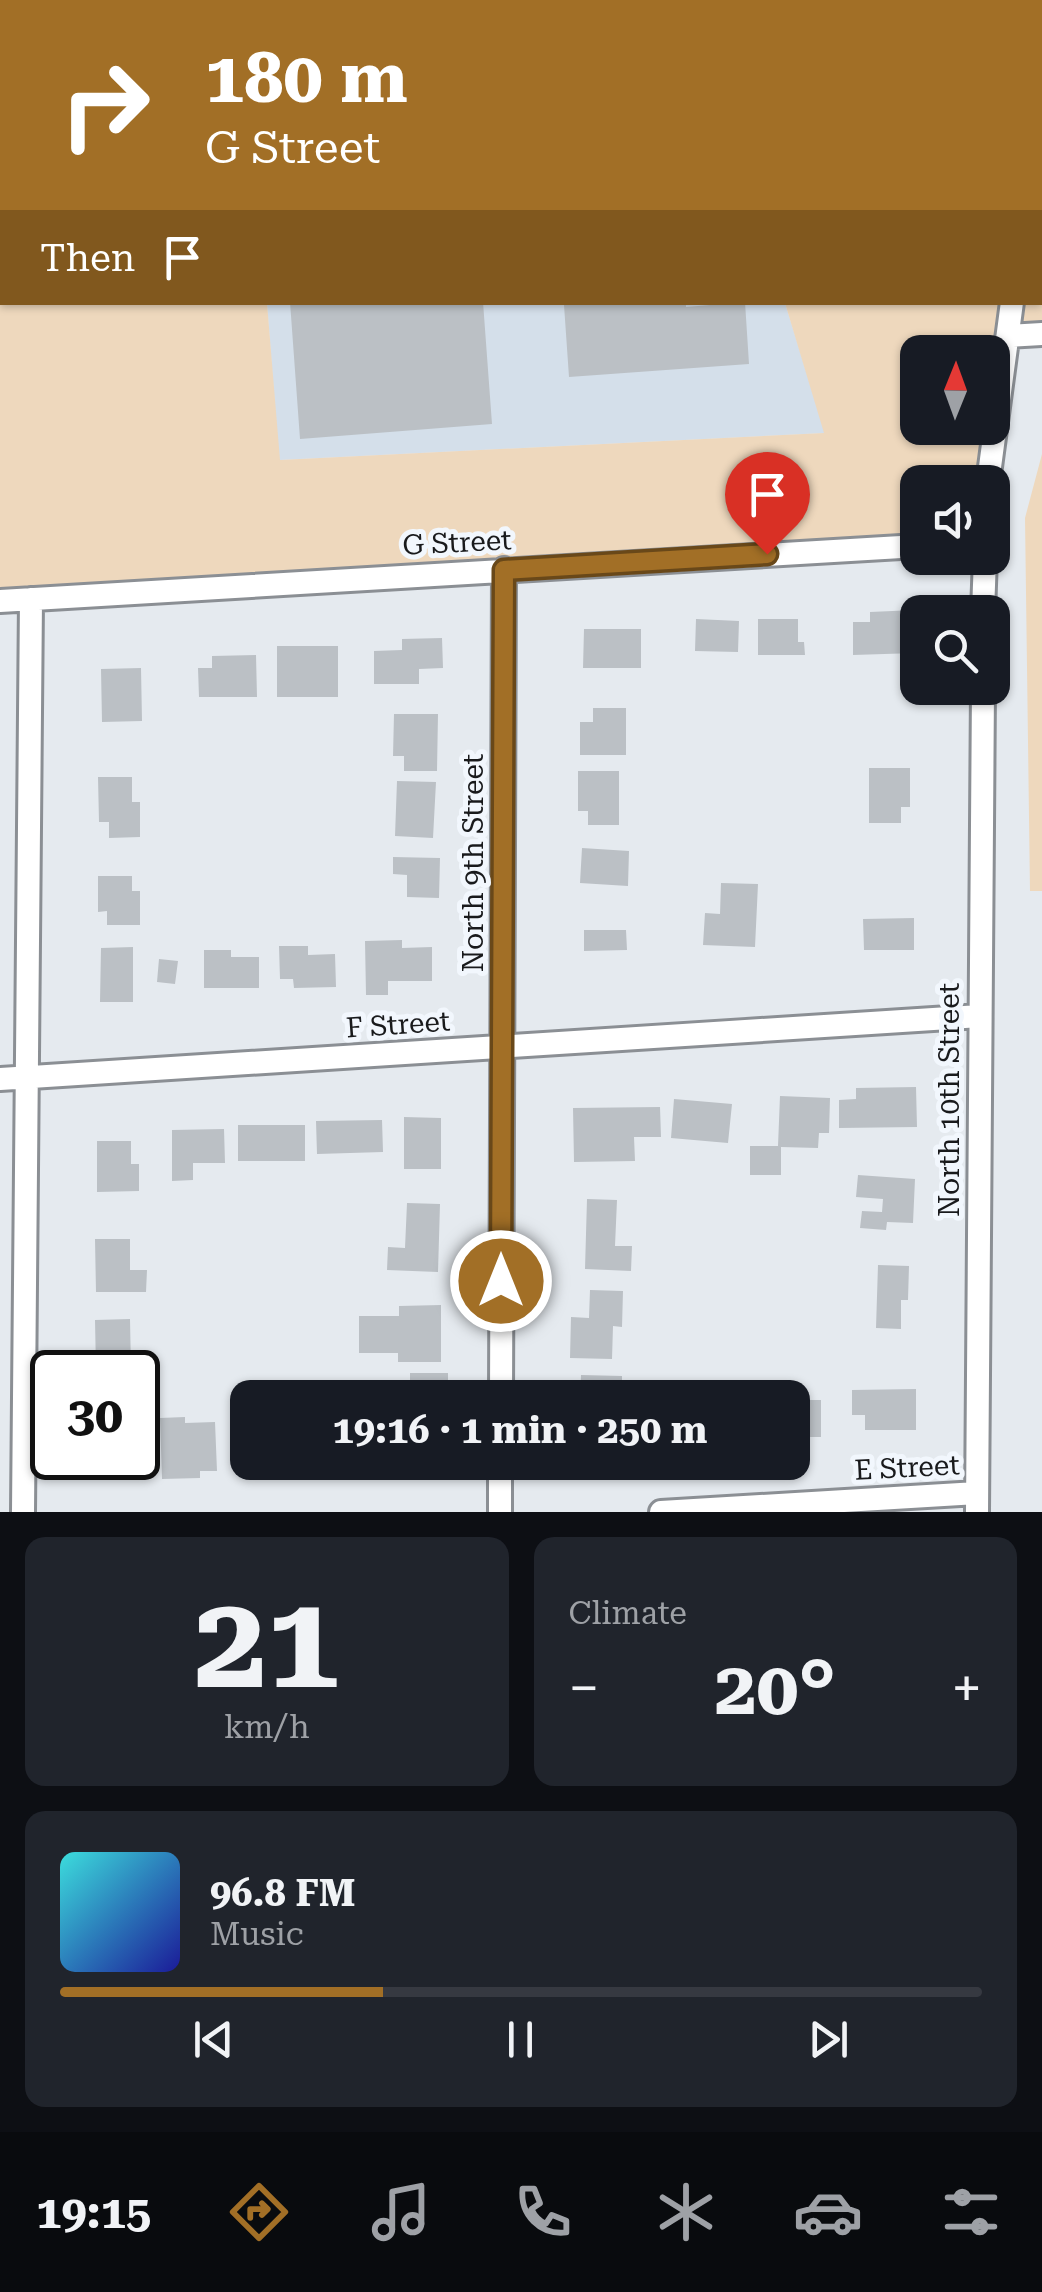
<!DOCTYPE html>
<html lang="en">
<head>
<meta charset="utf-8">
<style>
	body { margin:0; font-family:"Roboto Serif",serif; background:#20242c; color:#f1f3f6; height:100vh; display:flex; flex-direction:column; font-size:38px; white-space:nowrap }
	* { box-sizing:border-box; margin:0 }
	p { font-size:32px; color:#9ea1a6 }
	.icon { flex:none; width:55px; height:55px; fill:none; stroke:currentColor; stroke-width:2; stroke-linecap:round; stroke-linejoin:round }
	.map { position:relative; height:1512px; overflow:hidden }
	.details { display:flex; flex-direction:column; gap:25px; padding:25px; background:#0d0f14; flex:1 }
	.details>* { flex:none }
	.hud { position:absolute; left:0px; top:0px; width:1042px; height:305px; box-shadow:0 2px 8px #0004; background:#a26f26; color:#fff; overflow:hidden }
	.needle { width:65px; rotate:1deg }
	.controls { position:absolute; left:900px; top:335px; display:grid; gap:20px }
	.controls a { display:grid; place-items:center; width:110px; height:110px; border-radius:20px; background:#171b24; box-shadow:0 2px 8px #0004; font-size:50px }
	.speed { position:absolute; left:30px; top:1350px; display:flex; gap:20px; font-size:50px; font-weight:700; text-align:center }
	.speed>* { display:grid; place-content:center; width:130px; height:130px; border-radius:50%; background:#171b24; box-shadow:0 2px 8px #0004; line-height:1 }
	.speed .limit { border:5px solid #111; border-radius:15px; background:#fff; color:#111 }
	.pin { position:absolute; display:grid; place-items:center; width:85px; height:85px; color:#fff; margin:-102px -42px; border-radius:50% 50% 50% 0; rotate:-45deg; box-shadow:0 0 10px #0007 }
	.pin .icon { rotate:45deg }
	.me { position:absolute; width:110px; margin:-55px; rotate:0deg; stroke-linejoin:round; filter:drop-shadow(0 0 8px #0008) }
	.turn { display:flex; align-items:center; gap:35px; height:210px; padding:0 40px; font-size:45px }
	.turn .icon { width:130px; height:130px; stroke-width:2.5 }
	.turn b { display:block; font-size:70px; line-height:85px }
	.then { display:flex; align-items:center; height:95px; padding:0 40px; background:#0003; gap:20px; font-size:38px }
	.big { font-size:75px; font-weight:700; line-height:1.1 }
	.details .tile { flex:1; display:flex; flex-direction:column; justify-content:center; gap:15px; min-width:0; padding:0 35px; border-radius:20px; background:#20242c }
	.details .dial { align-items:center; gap:0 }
	.dial b { font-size:130px; line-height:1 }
	.song { display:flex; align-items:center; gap:30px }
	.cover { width:120px; height:120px; border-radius:15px; background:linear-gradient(135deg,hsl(180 70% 55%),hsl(240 70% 35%)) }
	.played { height:10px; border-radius:5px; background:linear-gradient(90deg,#a26f26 35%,#363941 35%) }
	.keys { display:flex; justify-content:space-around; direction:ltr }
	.heat { display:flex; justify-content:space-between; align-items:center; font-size:55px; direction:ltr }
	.details .tiles { flex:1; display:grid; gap:25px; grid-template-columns:1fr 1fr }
	.tile:last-child { grid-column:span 2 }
	.trip { position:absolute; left:230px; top:1380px; width:580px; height:100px; border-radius:20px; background:#171b24; box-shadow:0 2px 8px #0004; font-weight:700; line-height:100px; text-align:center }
	.dock { display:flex; height:160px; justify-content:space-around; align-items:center; background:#090b0e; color:#9ea1a6 }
	.dock .icon { width:70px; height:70px }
	.dock .active { color:#a26f26 }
	.dock b { font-size:45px; color:#f1f3f6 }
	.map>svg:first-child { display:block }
	.built { fill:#d4dfea }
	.green { fill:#eed8bd; fill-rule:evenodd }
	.building { fill:#bbc0c5 }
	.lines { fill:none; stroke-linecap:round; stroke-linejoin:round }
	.lane-casing { stroke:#8b8f94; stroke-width:16 }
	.street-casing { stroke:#8b8f94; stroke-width:28 }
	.lane { stroke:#fff; stroke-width:11 }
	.street { stroke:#fff; stroke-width:22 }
	.route-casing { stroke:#694819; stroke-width:25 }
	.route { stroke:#a26f26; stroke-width:18 }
	.labels { text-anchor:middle; stroke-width:10; stroke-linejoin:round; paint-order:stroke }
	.street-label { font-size:28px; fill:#191a1c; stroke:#f2f7fd }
</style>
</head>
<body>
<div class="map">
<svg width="1042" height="1512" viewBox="0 0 1042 1512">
	<rect width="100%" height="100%" fill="#e5eaef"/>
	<path class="built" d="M242 0H826L827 2H242Z
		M267 303H785L825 433 279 460Z"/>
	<path class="green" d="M827 0H1042V340L1010 343 993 507 992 482H918L917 544 0 602V112L2 302 267 303 280 460 824 433 785 303 1040 302V2ZM918 352H992V428H918Z
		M1042 454V891H1030L1025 518Z"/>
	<path class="building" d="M290 302H483L492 424 300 439Z
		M606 302H686V307L745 302 749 364 569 377 564 305Z
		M915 610 916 653 853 655V622H870V612Z
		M696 619 739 621 738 652 695 651Z
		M758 619H798V642H804L805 655H758Z
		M584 629H641V668H583Z
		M442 638 443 668 419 669V684H374V651L402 650V639Z
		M277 646H338V697H277Z
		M256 655 257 697H199L198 668H212V656Z
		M141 668 142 721 102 722 101 669Z
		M593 708H626V755H580V722H593Z
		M394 714H438L437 771H404V756H393Z
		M869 768H910V807H901V823H869Z
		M578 771H619V825H588V811H578Z
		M98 777H132V802H140V837L109 838V822H99Z
		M397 781 436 782 433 838 395 836Z
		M582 848 629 851 628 886 580 883Z
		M393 857 440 858 439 898 407 897V875L393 874Z
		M98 876H132V891H140V925H107V911L98 912Z
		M721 883 758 884 755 947 703 945 705 913 720 914Z
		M914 918V950H864L863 919Z
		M584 930H626L627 950 584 951Z
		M402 940V948L432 947V981H388V995H366L365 941Z
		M279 946H308V955L335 954 336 987 294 988 293 979H280Z
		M133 947V1002H100L101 948Z
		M204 950H231V957H259V988H204Z
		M159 959 178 961 175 984 157 982Z
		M916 1087 917 1127 839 1128V1100L856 1099V1088Z
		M780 1096 830 1098 829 1133H819L818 1148 781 1147V1175H750V1146H778Z
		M674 1099 732 1104 728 1143 671 1138Z
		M660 1107 661 1137H634L635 1161 574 1162 573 1108Z
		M404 1117 441 1118V1169H404Z
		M382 1120 383 1152 317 1154 316 1121Z
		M238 1125H305V1161H238Z
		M224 1129 225 1163H193V1180L172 1181V1130Z
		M97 1141H131V1164H139V1191L97 1192Z
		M858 1175 915 1179 913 1223 887 1222 886 1230 860 1228 862 1211 882 1212 883 1199 856 1197Z
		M587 1199 617 1200 615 1246H632L631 1271 585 1269Z
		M407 1203 440 1204 438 1272 387 1270 388 1247 405 1248Z
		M95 1239H130V1270H147L146 1292H96Z
		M878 1265 909 1266 908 1300H901V1329L876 1328Z
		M590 1290 623 1291 622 1327 613 1326 612 1359 570 1358 571 1317 589 1318Z
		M441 1305V1362H398V1353H359V1316H399V1306Z
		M130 1319 131 1370H96L95 1320Z
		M410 1373H448V1398H410Z
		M581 1375 622 1376V1398H580Z
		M916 1389V1430H865V1415H852V1390Z
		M792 1400H821V1437H792Z
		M185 1417V1423L215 1422 217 1471H200V1478L162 1479 160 1418Z
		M96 1458H129V1474H95Z
		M248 1462H300V1467L248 1469Z"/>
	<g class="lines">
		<defs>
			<path id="lane" d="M614 0 632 2
				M1040 139H1042"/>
			<path id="street" d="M1040 81 1042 66
				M1008 336 1042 334
				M988 482 1012 302
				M0 601 918 546
				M983 612 985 558
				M0 1079 980 1016
				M501 1398 504 569
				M23 1512 31 599
				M500 1512V1462
				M661 1512 977 1493
				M977 1512 983 688"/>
		</defs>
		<use href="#lane" class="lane-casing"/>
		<use href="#street" class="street-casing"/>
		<use href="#lane" class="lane"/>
		<use href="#street" class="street"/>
	</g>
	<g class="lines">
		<defs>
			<path id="route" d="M501 1281 504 570 767 554"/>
		</defs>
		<use href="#route" class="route-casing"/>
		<use href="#route" class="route"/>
	</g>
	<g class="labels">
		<g class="street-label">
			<text transform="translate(457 542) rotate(-3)" y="10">G Street</text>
			<text transform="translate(473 863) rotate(-90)" y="10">North 9th Street</text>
			<text transform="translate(398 1024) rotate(-4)" y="10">F Street</text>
			<text transform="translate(949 1100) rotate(-90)" y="10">North 10th Street</text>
			<text transform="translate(907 1467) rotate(-3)" y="10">E Street</text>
		</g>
	</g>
</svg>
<div class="controls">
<a><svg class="needle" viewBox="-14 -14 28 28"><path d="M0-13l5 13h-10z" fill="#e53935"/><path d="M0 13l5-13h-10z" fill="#9ea1a6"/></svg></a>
<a><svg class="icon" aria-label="sound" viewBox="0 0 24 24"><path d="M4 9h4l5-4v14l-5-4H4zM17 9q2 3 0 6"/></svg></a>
<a><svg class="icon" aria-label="search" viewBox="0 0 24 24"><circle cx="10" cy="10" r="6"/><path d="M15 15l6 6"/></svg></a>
</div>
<div class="speed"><div class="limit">30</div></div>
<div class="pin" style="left:767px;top:554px;background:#d93025"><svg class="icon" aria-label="arrive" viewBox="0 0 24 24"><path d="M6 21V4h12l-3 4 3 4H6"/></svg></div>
<svg class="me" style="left:501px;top:1281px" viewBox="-20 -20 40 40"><circle r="17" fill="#a26f26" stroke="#fff" stroke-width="3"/><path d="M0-11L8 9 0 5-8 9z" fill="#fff"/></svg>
<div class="trip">19:16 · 1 min · 250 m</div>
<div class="hud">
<div class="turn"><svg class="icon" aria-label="right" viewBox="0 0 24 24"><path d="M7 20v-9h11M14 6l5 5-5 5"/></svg><div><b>180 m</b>G Street</div></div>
<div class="then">Then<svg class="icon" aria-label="arrive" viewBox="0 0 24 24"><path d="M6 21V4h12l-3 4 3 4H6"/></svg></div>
</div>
</div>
<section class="details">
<div class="tiles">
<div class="tile dial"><b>21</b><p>km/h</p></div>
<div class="tile"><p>Climate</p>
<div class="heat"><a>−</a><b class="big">20°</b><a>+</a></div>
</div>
<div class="tile">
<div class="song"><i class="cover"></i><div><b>96.8 FM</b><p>Music</p></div></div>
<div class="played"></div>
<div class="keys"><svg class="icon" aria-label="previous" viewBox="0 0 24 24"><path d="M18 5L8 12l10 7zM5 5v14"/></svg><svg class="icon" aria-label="pause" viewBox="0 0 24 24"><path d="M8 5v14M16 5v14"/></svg><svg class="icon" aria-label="next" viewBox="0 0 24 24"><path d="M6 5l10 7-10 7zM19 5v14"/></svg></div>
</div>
</div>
</section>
<nav class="dock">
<b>19:15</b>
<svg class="icon active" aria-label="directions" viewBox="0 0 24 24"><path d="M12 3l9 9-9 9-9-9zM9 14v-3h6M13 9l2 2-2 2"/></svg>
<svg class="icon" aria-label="music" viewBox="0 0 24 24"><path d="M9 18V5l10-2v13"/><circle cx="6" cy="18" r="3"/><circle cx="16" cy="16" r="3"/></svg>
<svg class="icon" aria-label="phone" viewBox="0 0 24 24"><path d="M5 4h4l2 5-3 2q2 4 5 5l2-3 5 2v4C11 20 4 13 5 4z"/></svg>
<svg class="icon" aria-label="climate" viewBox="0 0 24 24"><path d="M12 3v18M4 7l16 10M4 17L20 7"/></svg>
<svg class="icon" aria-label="car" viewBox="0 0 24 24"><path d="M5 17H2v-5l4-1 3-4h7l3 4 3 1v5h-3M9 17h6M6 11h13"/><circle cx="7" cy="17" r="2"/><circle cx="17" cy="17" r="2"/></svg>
<svg class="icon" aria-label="filters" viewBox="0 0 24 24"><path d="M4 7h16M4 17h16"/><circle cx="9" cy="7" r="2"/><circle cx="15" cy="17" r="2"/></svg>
</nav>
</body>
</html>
